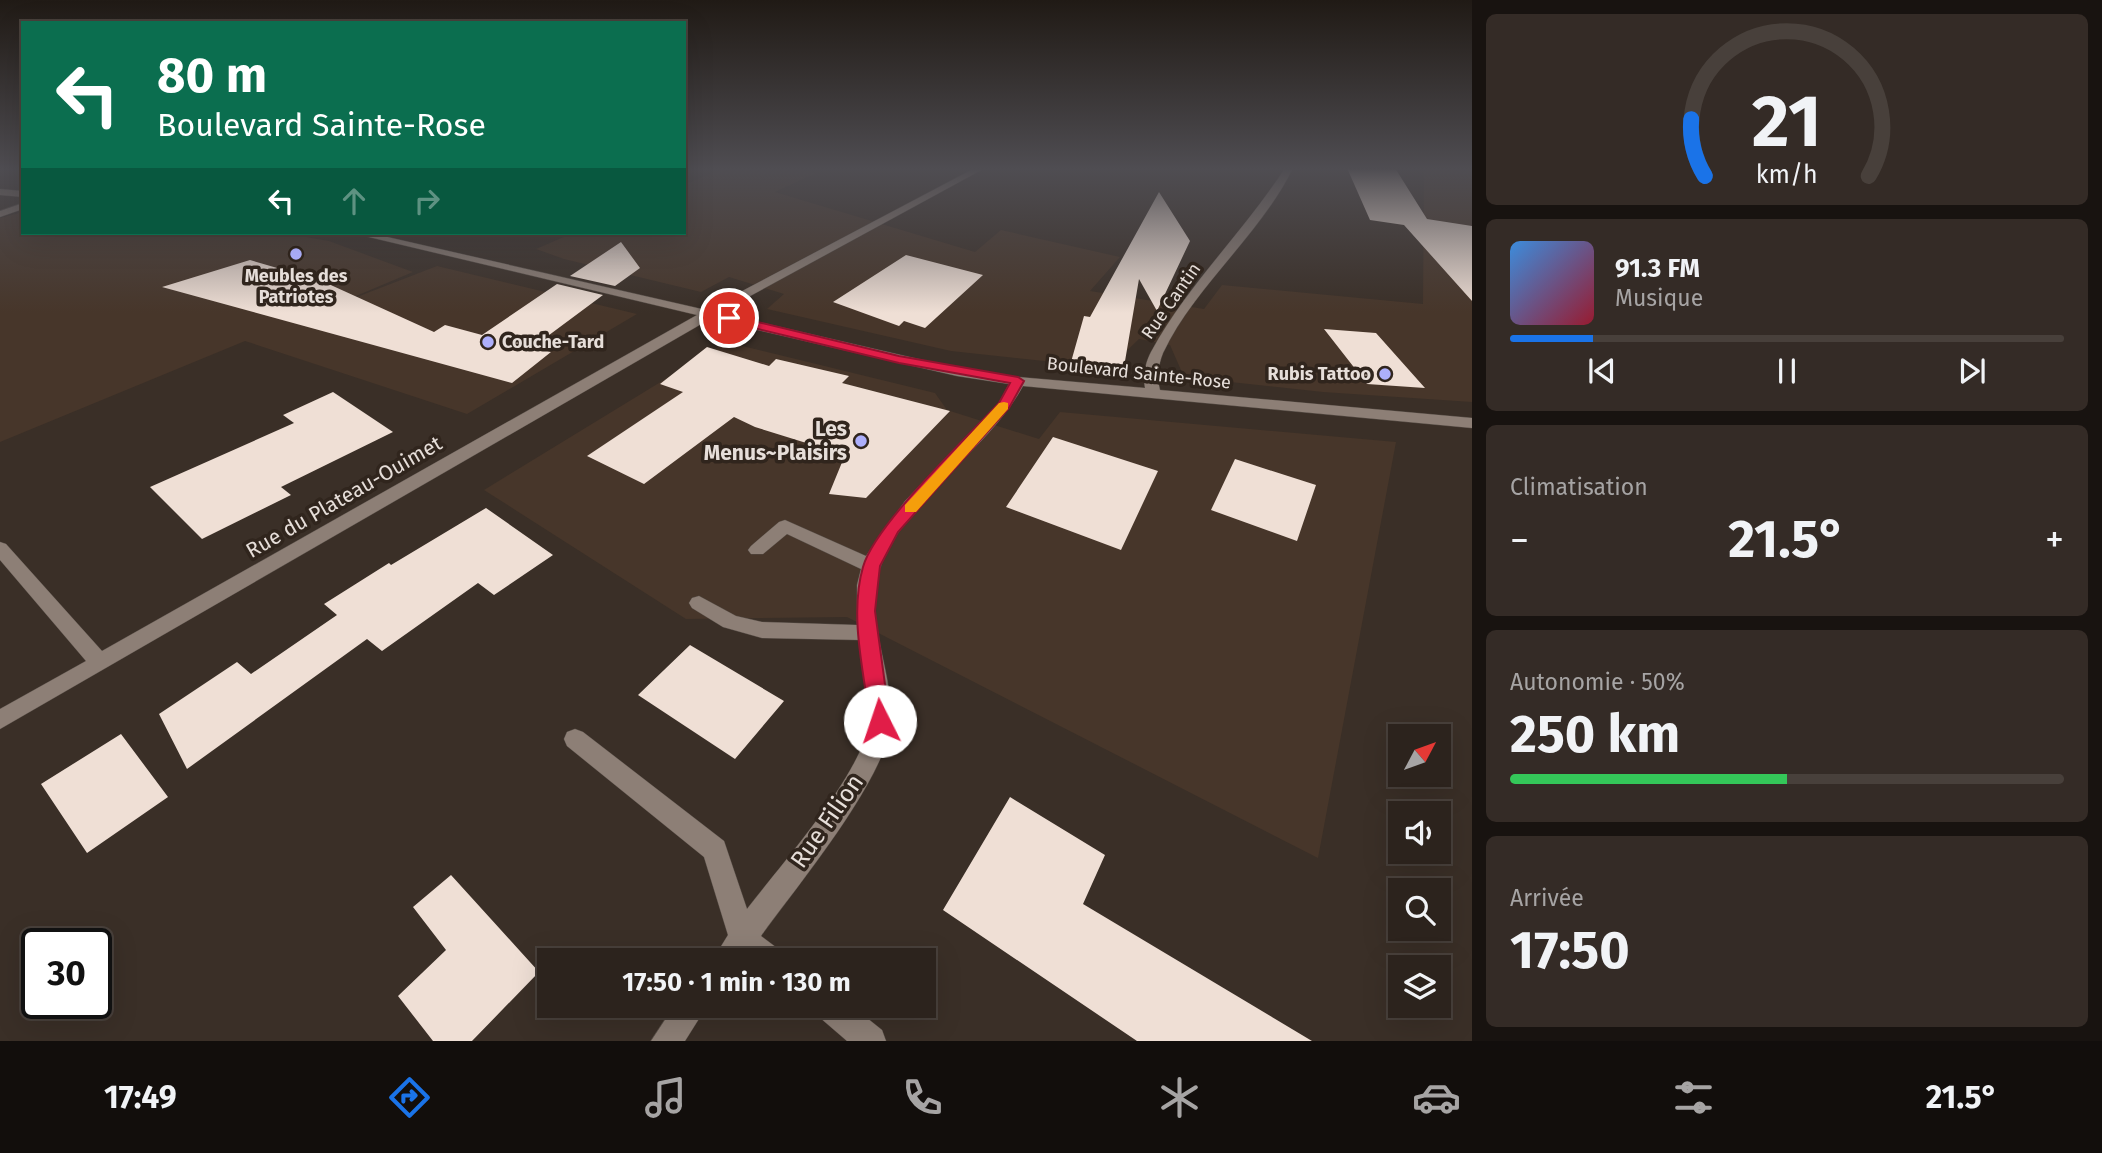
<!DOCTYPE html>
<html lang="fr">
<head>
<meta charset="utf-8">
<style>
	body { margin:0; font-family:"Fira Sans",sans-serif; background:#342b26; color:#f1f3f6; height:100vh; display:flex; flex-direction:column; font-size:26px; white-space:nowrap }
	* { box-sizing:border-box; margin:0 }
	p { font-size:23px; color:#a6a4a4 }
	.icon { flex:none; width:38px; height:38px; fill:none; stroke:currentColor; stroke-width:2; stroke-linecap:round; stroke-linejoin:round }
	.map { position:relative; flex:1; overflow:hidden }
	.panel { display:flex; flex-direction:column; gap:14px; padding:14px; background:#181310; width:630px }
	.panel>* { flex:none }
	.guide { position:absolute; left:21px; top:21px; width:665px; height:214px; border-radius:0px; box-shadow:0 7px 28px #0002,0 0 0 2px #48403b; background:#0b6e4f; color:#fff; overflow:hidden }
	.needle { width:46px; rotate:49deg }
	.buttons { position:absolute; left:1388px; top:724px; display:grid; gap:14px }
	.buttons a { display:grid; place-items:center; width:63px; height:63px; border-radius:0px; background:#2c231d; box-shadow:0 7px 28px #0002,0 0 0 2px #48403b; font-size:35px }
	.speed { position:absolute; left:21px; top:928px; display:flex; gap:14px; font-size:35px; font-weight:700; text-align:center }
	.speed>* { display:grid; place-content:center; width:91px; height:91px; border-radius:50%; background:#2c231d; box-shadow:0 7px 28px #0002,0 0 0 2px #48403b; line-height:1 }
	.speed .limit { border:4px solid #111; border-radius:10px; background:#fff; color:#111 }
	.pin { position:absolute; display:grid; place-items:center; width:60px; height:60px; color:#fff; margin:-30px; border:4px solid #fff; border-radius:50%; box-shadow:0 2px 7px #0007 }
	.me { position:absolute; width:77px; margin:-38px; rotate:356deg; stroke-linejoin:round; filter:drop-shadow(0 0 5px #0008) }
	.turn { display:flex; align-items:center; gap:24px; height:147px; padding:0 21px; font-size:32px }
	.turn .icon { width:91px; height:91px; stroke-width:2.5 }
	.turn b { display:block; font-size:49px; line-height:60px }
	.lanes { display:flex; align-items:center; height:66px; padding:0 21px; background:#0003; justify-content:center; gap:35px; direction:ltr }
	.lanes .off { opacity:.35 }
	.big { font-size:52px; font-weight:700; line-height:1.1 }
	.panel .widget { flex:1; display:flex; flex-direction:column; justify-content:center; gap:10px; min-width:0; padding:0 24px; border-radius:10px; background:#342b26 }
	.panel .dial { align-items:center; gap:0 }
	.dial svg { height:182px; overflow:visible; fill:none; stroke:#48403b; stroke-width:7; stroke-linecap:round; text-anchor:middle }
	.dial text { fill:#f1f3f6; stroke:none }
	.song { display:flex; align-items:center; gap:21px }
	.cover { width:84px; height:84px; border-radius:10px; background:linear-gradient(135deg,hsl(210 70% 55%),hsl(350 70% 35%)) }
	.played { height:7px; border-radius:4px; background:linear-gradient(90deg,#1a73e8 15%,#48403b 15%) }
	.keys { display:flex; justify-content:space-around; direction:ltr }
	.heat { display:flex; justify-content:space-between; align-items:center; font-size:38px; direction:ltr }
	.charge { height:10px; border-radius:5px; background:linear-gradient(90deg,#34c759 50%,#48403b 0) }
	.trip { position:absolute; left:537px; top:948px; width:399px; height:70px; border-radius:0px; background:#2c231d; box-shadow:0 7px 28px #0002,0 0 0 2px #48403b; font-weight:700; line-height:70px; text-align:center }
	.tab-bar { display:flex; height:112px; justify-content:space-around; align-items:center; background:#120e0c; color:#a6a4a4 }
	.tab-bar .icon { width:49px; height:49px }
	.tab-bar .on { color:#1a73e8 }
	.tab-bar b { font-size:32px; color:#f1f3f6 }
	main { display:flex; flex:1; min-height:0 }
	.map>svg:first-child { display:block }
	.built { fill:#47362a }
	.building { fill:#efdfd5 }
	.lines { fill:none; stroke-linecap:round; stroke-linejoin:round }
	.minor-casing { stroke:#544b44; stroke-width:1 }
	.minor { fill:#8d7f76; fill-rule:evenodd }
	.route { fill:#e11d48; stroke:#92132f; stroke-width:2 }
	.slow { fill:#f59e0b }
	.poi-dot { fill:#adaffb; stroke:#30251d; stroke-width:2.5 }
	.labels { text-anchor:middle; stroke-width:7; stroke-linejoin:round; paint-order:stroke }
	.far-poi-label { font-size:18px; font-weight:bold; fill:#e6ded9; stroke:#30251d }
	.far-street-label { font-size:18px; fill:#e6ded9; stroke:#30251d }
	.poi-label { font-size:21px; font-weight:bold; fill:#e6ded9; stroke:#30251d; text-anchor:end }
	.street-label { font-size:21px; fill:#e6ded9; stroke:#30251d }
	.near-street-label { font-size:24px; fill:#e6ded9; stroke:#30251d }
</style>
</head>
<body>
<main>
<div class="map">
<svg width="1472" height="1041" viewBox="0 0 1472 1041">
	<rect width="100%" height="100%" fill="#3a2f27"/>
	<path class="built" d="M724 168H794L816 173 775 192 975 252 1001 230 1120 257 1090 291 1204 309 1222 285 1423 304 1424 168H1472V402L1323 392 1184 377 1170 345 1139 339 1109 368 951 351 767 309 784 294 729 277 701 292 564 259 536 249 573 233H684V185Z
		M23 212V233H283L329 241 413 272 318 312 437 266 637 314 467 414 245 341 0 442V218Z
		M726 342 935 393 947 410 1039 439 1060 412 1396 442 1318 858 847 617 686 619 484 490Z"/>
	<path class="building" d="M1347 168H1395L1427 219 1472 226V301L1404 225 1370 220Z
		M1159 192 1190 241 1157 311 1139 279 1124 367 1071 362 1084 316 1090 317Z
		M621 242 640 268 615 286 570 276Z
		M906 255 983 275 925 328 904 321 899 326 833 302Z
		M250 260 322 281 434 332 445 325 482 335 557 284 603 295 533 347 551 352 512 383 162 287Z
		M1324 329 1376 333 1425 388 1367 384Z
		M707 347 769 366 776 359 849 376 842 383 950 411 866 498 829 494 845 455 755 427 734 417 644 484 587 456 683 392 660 384Z
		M333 392 393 432 281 487 291 495 202 539 150 487 294 423 283 415Z
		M1053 437 1158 471 1121 550 1006 507Z
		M1235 459 1316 485 1297 541 1211 510Z
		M486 508 553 555 494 595 478 583 382 651 367 639 187 769 159 714 237 662 251 674 337 615 324 604 389 563 391 565Z
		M690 645 784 701 735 759 638 695Z
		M121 734 168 797 87 853 41 784Z
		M1010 797 1105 855 1083 904 1312 1041H1137L943 910Z
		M451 875 539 972 472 1041H433L398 996 446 950 413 907Z"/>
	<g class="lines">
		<defs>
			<path id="minor" d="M975 168H985L719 313 957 368 1018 377 1145 388C1143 377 1145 363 1151 352 1187 285 1244 232 1285 168H1293C1261 234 1194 287 1163 353 1158 365 1157 378 1160 390L1472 418V428L1023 386C987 452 911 492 882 563 861 613 893 669 891 720 889 776 796 887 761 936L781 951 785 961H748L745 958 743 961H712L728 935 704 857 567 746 564 739 567 732 575 729 583 732 724 841 747 909C779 867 861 775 868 726 872 698 864 668 860 640L762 638 723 627 692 608 689 603 692 598 699 596 736 616 762 622 857 625V585L861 569 787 534 763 554H751L748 550 751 546 779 522 785 520 866 556 905 501 999 403 1009 384 957 376 710 319 0 729V709L86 661 0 560V542L6 544 102 651 697 315 352 233H370L706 310Z
				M0 189 23 191V197L0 195Z
				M23 203V209L0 217V211Z
				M674 1006H707L685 1041H651Z
				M813 1006H852L882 1030 886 1041H847L818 1016Z"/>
		</defs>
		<use href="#minor" class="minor-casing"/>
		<use href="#minor" class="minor"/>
	</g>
	<linearGradient id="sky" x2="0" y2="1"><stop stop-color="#201a15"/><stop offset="0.54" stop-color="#4f4d52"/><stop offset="1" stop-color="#4f4d52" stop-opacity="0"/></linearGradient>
	<rect width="1472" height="313" fill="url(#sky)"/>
	<path class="route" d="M729 315 899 356 1018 377 1024 381 1009 408 898 532 880 566 875 611 890 721 887 727 880 730 873 727 870 721C864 673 849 615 863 567 875 524 965 440 999 403L1010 383 899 363 725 321 723 318Z"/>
	<path class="slow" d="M1004 402 1008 403V409L916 512H905V505L999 403Z"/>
	<g class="poi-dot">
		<circle cx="296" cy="254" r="7"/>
		<circle cx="488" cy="342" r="7"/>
		<circle cx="1385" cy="374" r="7"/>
		<circle cx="861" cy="441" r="7"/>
	</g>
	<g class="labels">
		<g class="far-poi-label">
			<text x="296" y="282">Meubles des<tspan x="296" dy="21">Patriotes</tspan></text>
			<text x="502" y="348" text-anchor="start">Couche-Tard</text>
			<text x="1371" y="380" text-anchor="end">Rubis Tattoo</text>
		</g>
		<g class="far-street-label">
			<text transform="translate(1171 301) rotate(-55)" y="6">Rue Cantin</text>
			<text transform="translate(1139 373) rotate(6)" y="6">Boulevard Sainte-Rose</text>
		</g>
		<g class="poi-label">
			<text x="847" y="436">Les<tspan x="847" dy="24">Menus~Plaisirs</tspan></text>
		</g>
		<g class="street-label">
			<text transform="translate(344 497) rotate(-30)" y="7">Rue du Plateau-Ouimet</text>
		</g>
		<g class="near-street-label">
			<text transform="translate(827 821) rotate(-55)" y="8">Rue Filion</text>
		</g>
	</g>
</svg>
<div class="buttons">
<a><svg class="needle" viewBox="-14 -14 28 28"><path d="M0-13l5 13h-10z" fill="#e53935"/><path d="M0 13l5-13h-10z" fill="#a6a4a4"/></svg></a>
<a><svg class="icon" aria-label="sound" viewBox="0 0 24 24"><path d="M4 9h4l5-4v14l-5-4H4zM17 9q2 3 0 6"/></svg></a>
<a><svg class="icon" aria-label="search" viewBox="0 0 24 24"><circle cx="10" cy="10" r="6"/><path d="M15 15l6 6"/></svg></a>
<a><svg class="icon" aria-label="layers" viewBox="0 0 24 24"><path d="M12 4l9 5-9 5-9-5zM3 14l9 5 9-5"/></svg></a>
</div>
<div class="speed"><div class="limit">30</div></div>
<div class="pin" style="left:729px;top:318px;background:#d93025"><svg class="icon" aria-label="arrive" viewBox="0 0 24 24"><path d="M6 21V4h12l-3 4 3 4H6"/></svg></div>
<svg class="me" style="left:880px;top:721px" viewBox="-20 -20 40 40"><circle r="19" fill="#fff"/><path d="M0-13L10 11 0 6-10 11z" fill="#e11d48"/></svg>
<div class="trip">17:50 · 1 min · 130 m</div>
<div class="guide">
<div class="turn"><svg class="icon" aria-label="left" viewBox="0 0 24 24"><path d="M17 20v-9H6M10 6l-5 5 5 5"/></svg><div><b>80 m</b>Boulevard Sainte-Rose</div></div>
<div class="lanes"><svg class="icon" aria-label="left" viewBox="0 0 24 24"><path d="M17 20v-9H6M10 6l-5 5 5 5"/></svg><svg class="icon off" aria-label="ahead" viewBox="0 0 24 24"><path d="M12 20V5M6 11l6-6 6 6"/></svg><svg class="icon off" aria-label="right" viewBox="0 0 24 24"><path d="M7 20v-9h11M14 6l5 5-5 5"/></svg></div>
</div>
</div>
<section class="panel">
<div class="widget dial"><svg viewBox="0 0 100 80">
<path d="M14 69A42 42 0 1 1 86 69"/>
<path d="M14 69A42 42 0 0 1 8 44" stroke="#1a73e8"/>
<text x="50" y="56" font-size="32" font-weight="700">21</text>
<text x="50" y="72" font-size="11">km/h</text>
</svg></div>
<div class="widget">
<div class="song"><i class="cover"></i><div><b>91.3 FM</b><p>Musique</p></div></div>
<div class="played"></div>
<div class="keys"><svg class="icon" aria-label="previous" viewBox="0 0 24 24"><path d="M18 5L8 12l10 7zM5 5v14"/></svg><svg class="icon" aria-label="pause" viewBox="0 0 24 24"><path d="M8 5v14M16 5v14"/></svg><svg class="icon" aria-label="next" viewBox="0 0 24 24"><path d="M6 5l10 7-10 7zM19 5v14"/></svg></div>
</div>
<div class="widget"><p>Climatisation</p>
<div class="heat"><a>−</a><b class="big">21.5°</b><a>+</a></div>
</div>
<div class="widget"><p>Autonomie · 50%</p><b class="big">250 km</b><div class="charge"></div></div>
<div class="widget"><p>Arrivée</p><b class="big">17:50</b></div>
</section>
</main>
<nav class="tab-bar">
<b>17:49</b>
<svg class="icon on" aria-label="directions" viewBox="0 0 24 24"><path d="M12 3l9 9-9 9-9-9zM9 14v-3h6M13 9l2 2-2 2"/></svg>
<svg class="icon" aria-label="music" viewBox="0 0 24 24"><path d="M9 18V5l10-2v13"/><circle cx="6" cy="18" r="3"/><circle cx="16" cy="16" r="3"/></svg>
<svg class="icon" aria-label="phone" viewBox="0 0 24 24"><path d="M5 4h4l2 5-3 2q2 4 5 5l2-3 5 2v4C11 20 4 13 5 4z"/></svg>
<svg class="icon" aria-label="climate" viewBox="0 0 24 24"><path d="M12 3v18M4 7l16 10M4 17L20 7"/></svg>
<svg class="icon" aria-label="car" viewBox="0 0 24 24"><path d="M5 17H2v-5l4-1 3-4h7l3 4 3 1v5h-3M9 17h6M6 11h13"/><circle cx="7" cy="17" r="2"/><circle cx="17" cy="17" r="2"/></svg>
<svg class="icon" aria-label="filters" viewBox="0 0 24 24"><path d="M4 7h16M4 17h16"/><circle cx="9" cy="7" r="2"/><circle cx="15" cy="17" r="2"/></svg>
<b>21.5°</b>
</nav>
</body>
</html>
